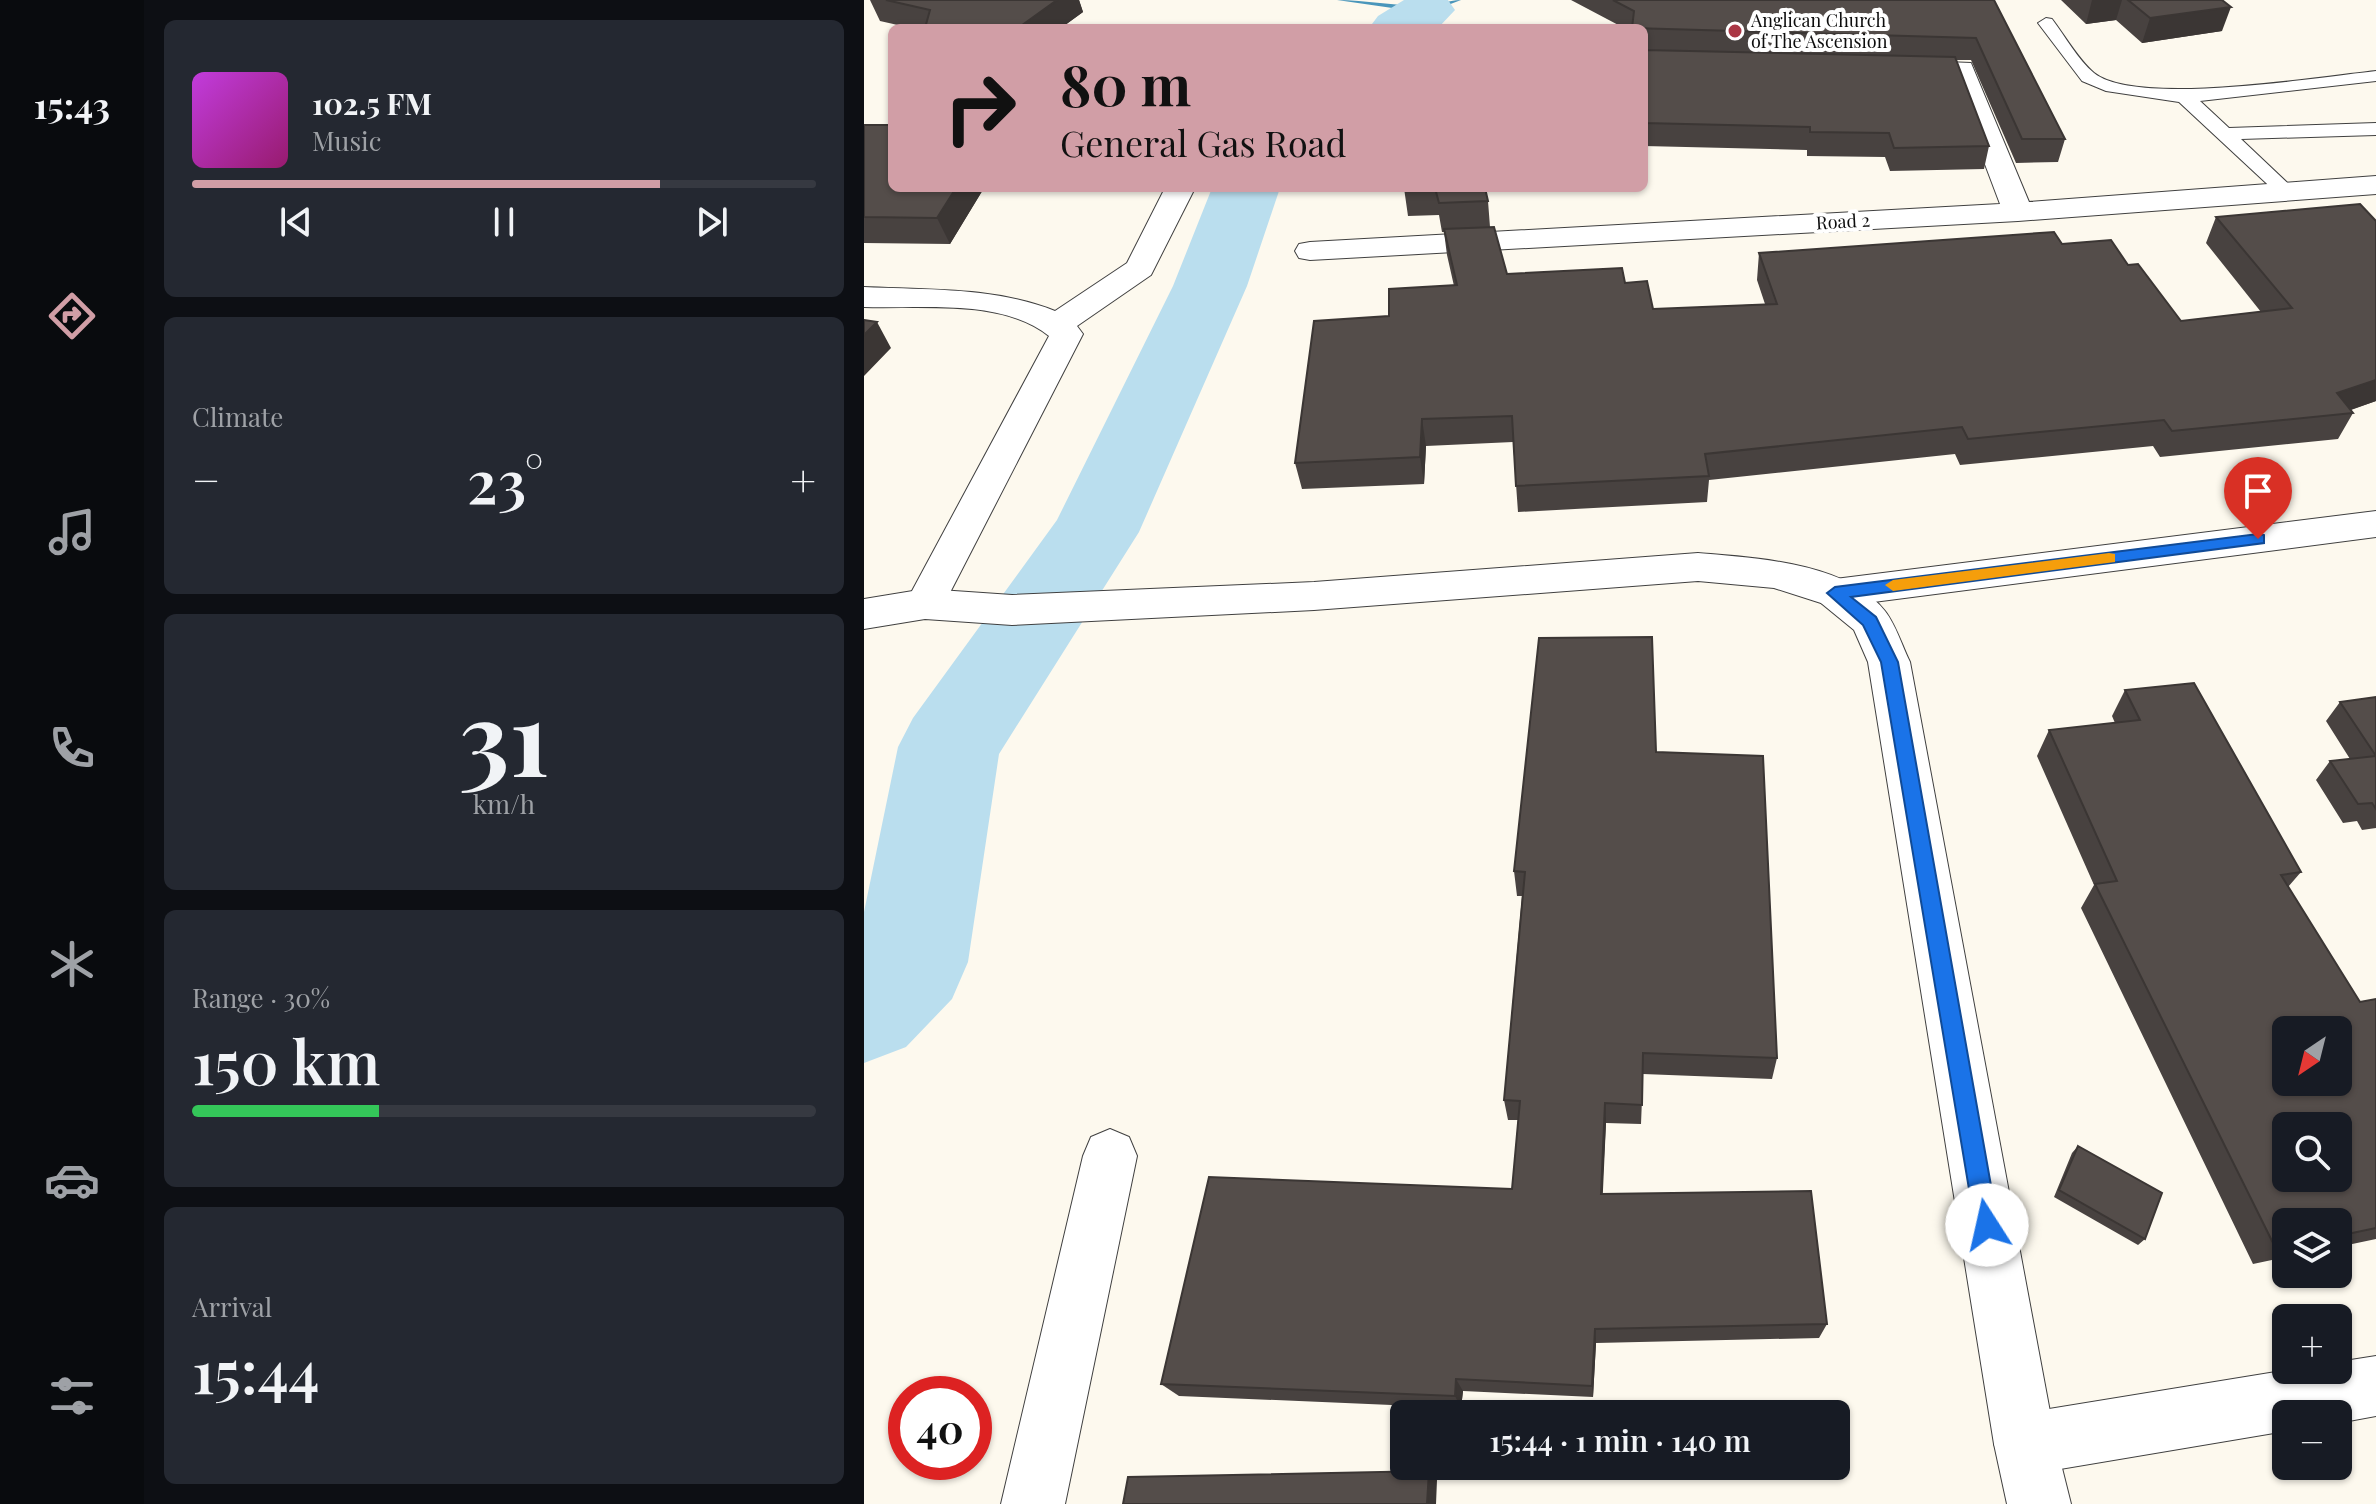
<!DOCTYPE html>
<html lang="en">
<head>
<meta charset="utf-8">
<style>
	body { margin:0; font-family:"Playfair Display",serif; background:#242831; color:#f1f3f6; height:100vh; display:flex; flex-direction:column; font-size:30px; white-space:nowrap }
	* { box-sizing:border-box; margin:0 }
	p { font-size:26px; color:#9ea1a6 }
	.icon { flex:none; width:44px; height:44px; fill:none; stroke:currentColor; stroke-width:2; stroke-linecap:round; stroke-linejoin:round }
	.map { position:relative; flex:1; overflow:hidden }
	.panel { display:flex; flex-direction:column; gap:20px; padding:20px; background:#0d0f14; width:720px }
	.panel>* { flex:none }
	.guide { position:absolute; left:24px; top:24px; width:760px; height:168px; border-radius:12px; box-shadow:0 2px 6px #0004; background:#d19ea6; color:#111; overflow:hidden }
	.needle { width:52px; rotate:215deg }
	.controls { position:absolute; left:1408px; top:1016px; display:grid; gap:16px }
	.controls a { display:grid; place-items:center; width:80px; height:80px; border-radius:12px; background:#171b24; box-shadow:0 2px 6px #0004; font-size:40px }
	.speed { position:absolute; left:24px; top:1376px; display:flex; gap:16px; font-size:40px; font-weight:700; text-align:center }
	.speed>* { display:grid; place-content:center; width:104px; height:104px; border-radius:50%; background:#171b24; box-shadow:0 2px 6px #0004; line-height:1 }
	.speed .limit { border:12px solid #d22; background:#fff; color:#111 }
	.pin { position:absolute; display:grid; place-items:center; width:68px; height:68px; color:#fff; margin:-82px -34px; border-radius:50% 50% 50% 0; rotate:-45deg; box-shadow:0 0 8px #0007 }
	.pin .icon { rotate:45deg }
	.me { position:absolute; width:88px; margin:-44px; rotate:350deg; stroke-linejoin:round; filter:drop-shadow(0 0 6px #0008) }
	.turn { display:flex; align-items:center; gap:28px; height:168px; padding:0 40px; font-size:36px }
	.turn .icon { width:104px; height:104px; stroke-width:2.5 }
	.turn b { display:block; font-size:56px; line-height:68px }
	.big { font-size:60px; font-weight:600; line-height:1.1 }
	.panel .card { flex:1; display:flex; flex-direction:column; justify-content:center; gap:12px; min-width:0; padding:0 28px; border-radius:12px; background:#242831 }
	.panel .dial { align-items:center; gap:0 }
	.dial b { font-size:104px; line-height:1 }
	.song { display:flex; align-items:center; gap:24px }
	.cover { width:96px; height:96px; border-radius:12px; background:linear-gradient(135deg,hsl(290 70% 55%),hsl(320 70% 35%)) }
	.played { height:8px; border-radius:4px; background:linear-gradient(90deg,#d19ea6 75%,#363941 75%) }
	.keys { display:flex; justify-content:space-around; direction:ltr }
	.heat { display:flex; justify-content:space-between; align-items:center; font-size:44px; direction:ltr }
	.charge { height:12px; border-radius:6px; background:linear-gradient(90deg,#34c759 30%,#363941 0) }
	.trip { position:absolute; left:526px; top:1400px; width:460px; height:80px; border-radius:12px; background:#171b24; box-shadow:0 2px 6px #0004; font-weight:600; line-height:80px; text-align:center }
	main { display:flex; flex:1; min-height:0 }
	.tab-bar { display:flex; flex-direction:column; width:144px; justify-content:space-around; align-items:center; background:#090b0e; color:#9ea1a6 }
	.tab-bar .icon { width:56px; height:56px }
	.tab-bar .on { color:#d19ea6 }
	.tab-bar b { font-size:36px; color:#f1f3f6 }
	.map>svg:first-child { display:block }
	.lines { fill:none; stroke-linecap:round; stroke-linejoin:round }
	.stream { fill:#4a96bb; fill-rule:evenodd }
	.river { fill:#badeee; fill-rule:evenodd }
	.service-casing { stroke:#404040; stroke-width:2 }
	.minor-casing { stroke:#404040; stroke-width:2 }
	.tertiary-casing { stroke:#404040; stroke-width:2 }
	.service { fill:#fff; fill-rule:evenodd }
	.minor { fill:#fff; fill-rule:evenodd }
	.tertiary { fill:#fff; fill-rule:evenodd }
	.wall { fill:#484240 }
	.shaded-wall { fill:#3b3634 }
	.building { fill:#544d4a; stroke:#3b3634; stroke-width:2; fill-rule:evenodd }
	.route { fill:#1a73e8; stroke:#114b97; stroke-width:2 }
	.slow { fill:#f59e0b }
	.poi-dot { fill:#aa3745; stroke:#fff; stroke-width:3 }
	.labels { text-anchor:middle; stroke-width:8; stroke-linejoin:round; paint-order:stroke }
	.far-poi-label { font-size:18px; fill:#0d0d0d; stroke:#fff; text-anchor:start }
	.far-street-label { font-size:18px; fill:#0d0d0d; stroke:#fff }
</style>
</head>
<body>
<main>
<nav class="tab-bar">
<b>15:43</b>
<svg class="icon on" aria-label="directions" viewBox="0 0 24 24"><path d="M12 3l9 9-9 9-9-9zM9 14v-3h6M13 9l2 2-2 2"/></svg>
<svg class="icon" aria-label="music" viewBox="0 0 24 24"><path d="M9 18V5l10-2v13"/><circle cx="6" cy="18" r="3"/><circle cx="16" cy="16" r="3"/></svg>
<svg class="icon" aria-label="phone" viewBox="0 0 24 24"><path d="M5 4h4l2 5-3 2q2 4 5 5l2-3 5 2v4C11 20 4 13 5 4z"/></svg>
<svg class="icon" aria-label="climate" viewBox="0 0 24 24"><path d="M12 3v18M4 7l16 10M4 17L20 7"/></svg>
<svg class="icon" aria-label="car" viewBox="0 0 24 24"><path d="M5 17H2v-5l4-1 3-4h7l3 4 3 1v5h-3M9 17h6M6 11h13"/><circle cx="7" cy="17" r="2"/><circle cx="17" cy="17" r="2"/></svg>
<svg class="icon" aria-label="filters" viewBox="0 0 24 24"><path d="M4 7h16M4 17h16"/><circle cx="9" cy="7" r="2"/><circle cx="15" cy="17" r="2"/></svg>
</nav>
<section class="panel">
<div class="card">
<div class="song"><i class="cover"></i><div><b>102.5 FM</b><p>Music</p></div></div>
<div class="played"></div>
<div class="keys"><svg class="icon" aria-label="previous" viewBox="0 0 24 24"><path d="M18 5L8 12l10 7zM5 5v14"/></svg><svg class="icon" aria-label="pause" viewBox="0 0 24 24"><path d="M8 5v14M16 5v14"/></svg><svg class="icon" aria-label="next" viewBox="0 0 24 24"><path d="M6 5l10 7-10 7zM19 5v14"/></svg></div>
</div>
<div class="card"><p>Climate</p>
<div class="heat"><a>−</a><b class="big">23°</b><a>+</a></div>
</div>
<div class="card dial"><b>31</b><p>km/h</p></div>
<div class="card"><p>Range · 30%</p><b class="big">150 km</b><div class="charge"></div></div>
<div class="card"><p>Arrival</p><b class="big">15:44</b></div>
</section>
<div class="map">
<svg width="1512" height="1504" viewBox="0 0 1512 1504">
	<rect width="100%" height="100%" fill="#fdf9ee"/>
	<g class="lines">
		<path class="stream" d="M473 0C502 0 530 6 559 6 571 7 583 0 597 0L563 13Z"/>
		<path class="river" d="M540 0H584L591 10 574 28H505L514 16Z
			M348 188H416L383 286 275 532 135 754 104 962 88 999 42 1047 0 1063V912L34 747 49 718 193 520 309 286Z"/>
		<defs>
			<path id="service" d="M1182 18 1188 19C1201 36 1214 60 1230 73 1272 107 1456 77 1512 71V81L1336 101 1365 128 1512 123V135L1377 139 1432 191 1429 195H1415L1315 102 1242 91 1218 81 1174 23Z"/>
			<path id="minor" d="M1034 60 1107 63 1165 202 1512 176V194L1154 221 446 260 435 258 431 251 435 244 446 242 1136 204 1088 77 1025 74 1021 68 1025 62Z
				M301 188H331L287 275 213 326 219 334 75 614 61 619 47 614 41 604 185 336C138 298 57 309 0 307V287C64 290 131 287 191 311L263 263Z
				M1512 511V537L971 607 957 603 951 593 957 583 971 579Z
				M246 1129 265 1137 273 1156 201 1504H137L219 1156 227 1137Z
				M1512 1356V1416L1474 1423V1414H1422V1431L1161 1475 1139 1466 1130 1444 1139 1422 1161 1413 1424 1370H1474V1362Z"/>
			<path id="tertiary" d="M834 553C891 558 982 562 1021 611 1032 625 1038 646 1046 662L1192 1444 1207 1504H1143L1130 1444 1004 662 990 630 957 603 910 588 834 581 450 610 148 625 61 619 0 629V599L61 589 148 595 450 582Z"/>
		</defs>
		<use href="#service" class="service-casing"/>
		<use href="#minor" class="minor-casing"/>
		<use href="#tertiary" class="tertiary-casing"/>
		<use href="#service" class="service"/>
		<use href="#minor" class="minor"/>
		<use href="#tertiary" class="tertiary"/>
	</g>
	<path class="wall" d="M6 0H215L219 12 197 28H47L16 21Z
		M707 0H1130L1201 139 1194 162 1152 163 1107 60H1091L1125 146 1120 169 1026 171 1021 157 943 156V150L780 146V28H760Z
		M1197 0H1358V31L1278 43 1252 20 1222 24Z
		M0 125 28 188H120L86 244 0 243Z
		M540 188H693L692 191 621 189 624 201 626 227 643 274 761 283 789 309 901 304 893 280 895 253 1198 244 1264 265 1317 321 1397 312 1342 243 1352 217 1512 221V401L1487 410 1489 413 1474 439 1296 457 1289 446 1096 465 1091 454 845 480 843 502 654 512 649 442 562 446 560 484 438 489 431 463 525 316 590 286 583 255 580 232H578L575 215 544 216Z
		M1261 690 1437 872 1424 887 1496 1002 1512 999V1239L1474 1247V1222H1422V1257L1389 1264 1217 908 1230 885 1173 756 1185 730 1251 723 1248 716Z
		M1512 697V828L1498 830 1493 821 1479 823 1452 780 1466 761 1486 759 1462 721 1476 702Z
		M792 752 913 1058 908 1079 779 1074 777 1124 742 1123 738 1194 963 1324 955 1338 732 1343 729 1397 599 1391 597 1408 315 1396 297 1384 648 1189 654 1120H644L640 1100 658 896H653L650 871Z
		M1214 1146 1281 1239 1274 1245 1190 1197 1208 1153Z"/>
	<path class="shaded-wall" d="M193 0H215L219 12 197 28H154Z
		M1228 0H1258L1252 20 1222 24Z
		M1367 7 1358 31 1278 43 1286 18Z
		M92 188H120L86 244 73 218Z
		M13 322 27 348 0 376V328Z
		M1512 380V401L1474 414 1473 393Z
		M558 419 562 446 560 484 556 457Z
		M741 1103 742 1123 738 1212 737 1194Z
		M731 1329 732 1343 729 1397 728 1386Z
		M592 1379 599 1391 597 1408 591 1396Z
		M565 1471 573 1480 572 1504H563Z"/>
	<path class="building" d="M22 0H193L154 28H61L66 10Z
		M749 0H1130L1201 139H1158L1112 38 768 28 770 11Z
		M1264 0H1358L1367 7 1286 18Z
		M780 49V50L1091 57 1125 146 1030 148 1025 133 946 132V127L780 123Z
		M0 125H28V188H92L73 218 0 217Z
		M571 188H621L624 201 575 203Z
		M1496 204 1512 221V380L1473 393 1489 413 1308 431 1300 420 1104 439 1098 427 841 454 845 476 652 486 648 416 558 419 556 457 431 463 450 321 525 316V289L593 285 580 229 630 227 643 274 758 268 761 283 783 281 789 309 913 304 895 253 1190 232 1198 244 1247 240 1264 265 1274 264 1317 321 1428 308 1352 217Z
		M0 320 13 322 0 335Z
		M788 637 792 752 899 756 913 1058 779 1053 778 1105 741 1103 737 1194 947 1191 963 1324 731 1329 728 1386 592 1379 591 1396 297 1384 345 1177 648 1189 656 1101 640 1100 661 872 650 871 675 638Z
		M1330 683 1437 872 1417 875 1496 1002 1512 999V1228L1474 1236V1222H1422V1247L1412 1249 1231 884 1253 881 1185 730 1276 720 1261 690ZM1422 1030H1474V1082H1422ZM1422 1126H1474V1178H1422Z
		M1512 697V756L1476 702Z
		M1512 756V809L1508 803 1494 804 1466 761Z
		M1214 1146 1298 1193 1281 1239 1195 1190Z
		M565 1471 563 1504H259L264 1477Z"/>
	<path class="route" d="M1394 534 1400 535V543L987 597 1012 617 1034 662 1134 1225 1131 1233 1123 1237 1115 1233 1111 1225 1017 662 999 625 963 593 971 587Z"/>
	<path class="slow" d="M1245 553 1251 554V562L1029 591 1021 585 1029 580Z"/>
	<circle class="poi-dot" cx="871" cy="31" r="8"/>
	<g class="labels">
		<g class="far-poi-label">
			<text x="887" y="27">Anglican Church<tspan x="887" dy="21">of The Ascension</tspan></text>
		</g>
		<g class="far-street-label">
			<text transform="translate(979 222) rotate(-3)" y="6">Road 2</text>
		</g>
	</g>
</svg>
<div class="controls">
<a><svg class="needle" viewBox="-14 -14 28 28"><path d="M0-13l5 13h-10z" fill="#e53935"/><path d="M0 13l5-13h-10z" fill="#9ea1a6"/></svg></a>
<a><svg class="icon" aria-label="search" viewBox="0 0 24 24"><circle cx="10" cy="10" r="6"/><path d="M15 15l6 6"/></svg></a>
<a><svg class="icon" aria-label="layers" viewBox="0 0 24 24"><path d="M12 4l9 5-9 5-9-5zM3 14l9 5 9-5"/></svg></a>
<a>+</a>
<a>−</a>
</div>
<div class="speed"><div class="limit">40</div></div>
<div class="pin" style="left:1394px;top:539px;background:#d93025"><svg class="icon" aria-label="arrive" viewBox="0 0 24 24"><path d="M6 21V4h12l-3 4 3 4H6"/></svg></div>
<svg class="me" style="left:1123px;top:1225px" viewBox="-20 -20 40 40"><circle r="19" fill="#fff"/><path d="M0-13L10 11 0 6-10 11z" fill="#1a73e8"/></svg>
<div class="trip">15:44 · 1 min · 140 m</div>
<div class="guide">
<div class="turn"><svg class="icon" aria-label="right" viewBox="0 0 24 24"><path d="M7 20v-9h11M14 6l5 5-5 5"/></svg><div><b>80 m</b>General Gas Road</div></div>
</div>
</div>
</main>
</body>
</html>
